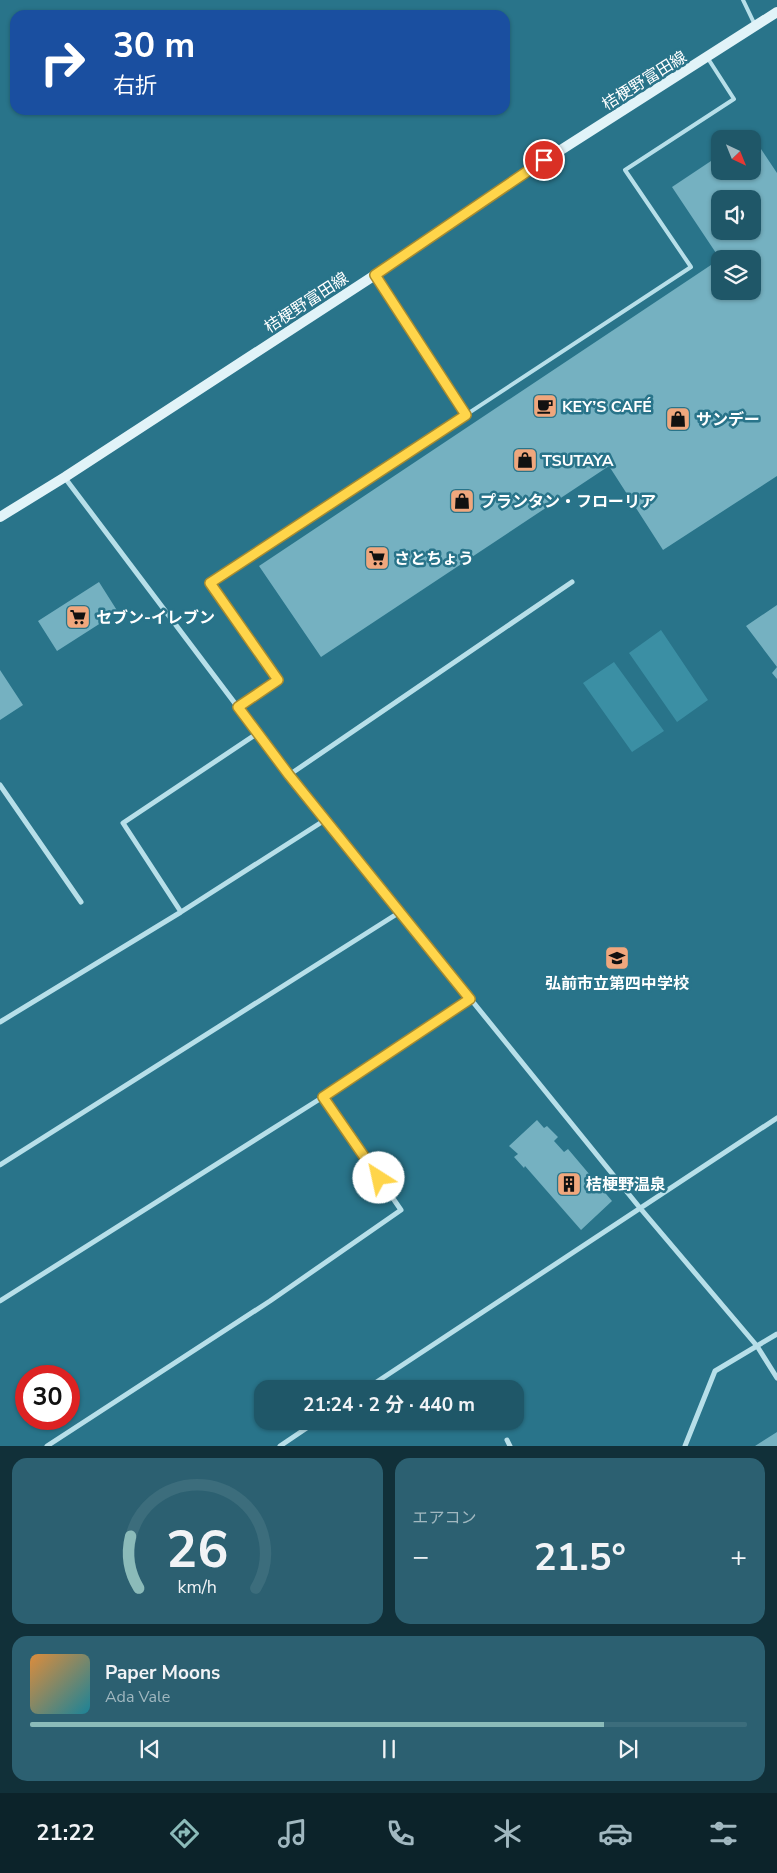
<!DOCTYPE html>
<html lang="ja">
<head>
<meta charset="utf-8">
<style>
	body { margin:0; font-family:"Nunito Sans","Noto Sans JP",sans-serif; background:#2c6071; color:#f1f3f6; height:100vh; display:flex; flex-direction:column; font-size:19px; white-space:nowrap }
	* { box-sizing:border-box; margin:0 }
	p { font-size:16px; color:#a1b8c0 }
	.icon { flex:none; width:28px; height:28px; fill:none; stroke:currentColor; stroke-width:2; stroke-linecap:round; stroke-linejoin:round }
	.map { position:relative; height:1446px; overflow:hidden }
	.panel { display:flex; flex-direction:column; gap:12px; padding:12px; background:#113039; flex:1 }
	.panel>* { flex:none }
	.top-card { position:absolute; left:10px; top:10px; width:500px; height:105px; border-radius:15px; box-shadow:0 1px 4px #0004; background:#1a4fa0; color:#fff; overflow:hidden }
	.needle { width:32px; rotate:137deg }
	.fabs { position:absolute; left:711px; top:130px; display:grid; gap:10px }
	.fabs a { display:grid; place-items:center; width:50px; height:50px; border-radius:10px; background:#1f5768; box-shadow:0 1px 4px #0004; font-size:25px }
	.speed { position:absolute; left:15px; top:1365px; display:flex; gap:10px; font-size:25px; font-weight:700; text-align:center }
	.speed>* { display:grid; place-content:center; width:65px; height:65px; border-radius:50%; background:#1f5768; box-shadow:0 1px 4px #0004; line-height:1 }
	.speed .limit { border:8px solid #d22; background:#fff; color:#111 }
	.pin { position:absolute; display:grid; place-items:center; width:42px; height:42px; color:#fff; margin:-21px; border:2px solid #fff; border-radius:50%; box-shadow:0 1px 5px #0007 }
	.me { position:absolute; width:55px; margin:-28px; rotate:325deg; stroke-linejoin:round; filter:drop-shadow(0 0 4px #0008) }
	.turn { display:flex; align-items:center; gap:18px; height:105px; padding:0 20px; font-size:22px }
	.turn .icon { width:65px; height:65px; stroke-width:2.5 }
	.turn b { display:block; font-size:35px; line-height:42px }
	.big { font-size:38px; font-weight:700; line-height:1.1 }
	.panel .widget { flex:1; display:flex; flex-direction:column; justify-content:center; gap:8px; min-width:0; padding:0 18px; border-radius:15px; background:#2c6071 }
	.panel .dial { align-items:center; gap:0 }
	.dial svg { height:130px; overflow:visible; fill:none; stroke:#3c6d7c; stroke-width:7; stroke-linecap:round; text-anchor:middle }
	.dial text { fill:#f1f3f6; stroke:none }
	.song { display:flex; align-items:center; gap:15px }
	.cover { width:60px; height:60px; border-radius:8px; background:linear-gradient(135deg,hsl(30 70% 55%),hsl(190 70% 35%)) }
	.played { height:5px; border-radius:2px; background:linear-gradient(90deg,#8bbbb9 80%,#3c6d7c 80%) }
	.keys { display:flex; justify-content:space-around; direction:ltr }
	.heat { display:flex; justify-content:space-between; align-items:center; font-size:28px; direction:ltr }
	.panel .tiles { flex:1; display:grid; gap:12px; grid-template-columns:1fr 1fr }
	.widget:last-child { grid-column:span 2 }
	.trip { position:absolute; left:254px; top:1380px; width:270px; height:50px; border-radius:15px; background:#1f5768; box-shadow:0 1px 4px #0004; font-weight:700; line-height:50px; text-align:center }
	.menu { display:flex; height:80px; justify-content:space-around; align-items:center; background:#0c232a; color:#a1b8c0 }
	.menu .icon { width:35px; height:35px }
	.menu .current { color:#8bbbb9 }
	.menu b { font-size:22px; color:#f1f3f6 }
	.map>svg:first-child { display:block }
	.green { fill:#3b8fa4 }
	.building { fill:#75b1c1; fill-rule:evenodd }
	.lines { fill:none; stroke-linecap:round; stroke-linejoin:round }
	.lane { stroke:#b7dfe9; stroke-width:4 }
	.street { stroke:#b7dfe9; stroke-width:5 }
	.secondary { stroke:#e1f3f8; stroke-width:10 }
	.route-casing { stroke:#a68a30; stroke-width:12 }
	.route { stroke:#ffd54a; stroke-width:9 }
	.labels { text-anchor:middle; stroke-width:5; stroke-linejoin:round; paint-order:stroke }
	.street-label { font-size:16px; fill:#fff; stroke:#29748a }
	.poi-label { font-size:16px; font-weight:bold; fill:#fff; stroke:#29748a; text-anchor:start }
</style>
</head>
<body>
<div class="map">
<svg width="777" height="1446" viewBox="0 0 777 1446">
	<rect width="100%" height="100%" fill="#29748a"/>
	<path class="green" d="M661 630 708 700 677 722 629 653Z
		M614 662 664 731 632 752 583 683Z"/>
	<path class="building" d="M751 134 777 173V476L663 550 609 466 321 657 259 566 720 259 672 187 720 155V171H752V139H745ZM720 199H752V231H720ZM720 259H752V291H720Z
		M99 582 118 612 57 651 38 621Z
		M777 605V667L746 626Z
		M777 667V679L772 673Z
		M0 670 23 705 0 720Z
		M537 1120 544 1128 547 1126 558 1137 554 1141 564 1152 568 1149 612 1201 581 1230 525 1166 524 1168 514 1157 518 1154 509 1146Z
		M777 1432V1446H755Z"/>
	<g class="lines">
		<path class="lane" d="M743 0 755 25
			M376 276 466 415
			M238 707 278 680 210 583 691 267 625 170 734 99 707 57"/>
		<path class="street" d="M65 478 289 775 640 1208 757 1346 777 1378
			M289 775 572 582
			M0 785 81 902
			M181 912 123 823 258 733
			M0 1022 181 912 325 820
			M0 1165 400 912
			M0 1301 323 1097 470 999
			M366 1389 777 1118
			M507 1440 510 1446
			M47 1446 270 1301 401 1210 323 1097
			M280 1446 317 1421
			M685 1446 715 1371 777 1334"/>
		<path class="secondary" d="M0 517 65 477 375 275 528 171 777 12"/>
	</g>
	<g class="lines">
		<defs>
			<path id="route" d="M379 1178 323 1097 470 999 289 775 238 707 278 680 210 583 466 415 375 275 544 160"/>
		</defs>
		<use href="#route" class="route-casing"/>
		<use href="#route" class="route"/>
	</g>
	<defs>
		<symbol id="cafe-square" viewBox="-11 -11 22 22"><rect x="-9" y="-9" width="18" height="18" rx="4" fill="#f0a77d" stroke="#29748a"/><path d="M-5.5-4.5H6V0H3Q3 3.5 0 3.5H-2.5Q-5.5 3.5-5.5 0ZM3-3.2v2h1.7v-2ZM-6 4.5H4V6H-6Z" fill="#111"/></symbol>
		<symbol id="shop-square" viewBox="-11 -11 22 22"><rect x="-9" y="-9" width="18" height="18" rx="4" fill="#f0a77d" stroke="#29748a"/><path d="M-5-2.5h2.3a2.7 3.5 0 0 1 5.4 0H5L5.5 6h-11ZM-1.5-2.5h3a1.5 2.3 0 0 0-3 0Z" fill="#111"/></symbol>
		<symbol id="supermarket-square" viewBox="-11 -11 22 22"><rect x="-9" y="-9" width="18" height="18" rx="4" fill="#f0a77d" stroke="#29748a"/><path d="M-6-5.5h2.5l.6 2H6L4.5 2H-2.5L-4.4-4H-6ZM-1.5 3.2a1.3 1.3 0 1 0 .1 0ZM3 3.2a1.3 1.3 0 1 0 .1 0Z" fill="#111"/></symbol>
		<symbol id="school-square" viewBox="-11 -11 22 22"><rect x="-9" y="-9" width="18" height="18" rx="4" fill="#f0a77d" stroke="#29748a"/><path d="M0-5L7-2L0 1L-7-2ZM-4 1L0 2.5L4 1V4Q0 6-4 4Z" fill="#111"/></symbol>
		<symbol id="building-square" viewBox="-11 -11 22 22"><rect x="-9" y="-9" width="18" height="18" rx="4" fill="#f0a77d" stroke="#29748a"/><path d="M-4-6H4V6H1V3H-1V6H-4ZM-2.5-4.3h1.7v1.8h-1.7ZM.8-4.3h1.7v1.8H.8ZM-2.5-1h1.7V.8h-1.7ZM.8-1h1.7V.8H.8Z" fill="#111"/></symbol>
	</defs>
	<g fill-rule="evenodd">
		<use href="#cafe-square" x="531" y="392" width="28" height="28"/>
		<use href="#shop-square" x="664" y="405" width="28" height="28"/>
		<use href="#shop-square" x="511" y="446" width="28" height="28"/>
		<use href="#shop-square" x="448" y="487" width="28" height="28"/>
		<use href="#supermarket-square" x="363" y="544" width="28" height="28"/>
		<use href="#supermarket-square" x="64" y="603" width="28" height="28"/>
		<use href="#school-square" x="603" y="944" width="28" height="28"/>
		<use href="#building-square" x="555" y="1170" width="28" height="28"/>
	</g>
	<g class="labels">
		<g class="street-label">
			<text transform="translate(644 80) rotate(-32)" y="6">桔梗野富田線</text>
			<text transform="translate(306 302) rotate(-33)" y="6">桔梗野富田線</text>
		</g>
		<g class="poi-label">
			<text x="562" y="412">KEY’S CAFÉ</text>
			<text x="696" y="425">サンデー</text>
			<text x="542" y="466">TSUTAYA</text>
			<text x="480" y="507">プランタン・フローリア</text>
			<text x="394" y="564">さとちょう</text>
			<text x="96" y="623">セブン-イレブン</text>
			<text x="617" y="989" text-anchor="middle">弘前市立第四中学校</text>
			<text x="586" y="1190">桔梗野温泉</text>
		</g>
	</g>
</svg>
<div class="fabs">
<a><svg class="needle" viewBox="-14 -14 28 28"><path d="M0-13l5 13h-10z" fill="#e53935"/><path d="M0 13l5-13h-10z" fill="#a1b8c0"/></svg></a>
<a><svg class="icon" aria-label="sound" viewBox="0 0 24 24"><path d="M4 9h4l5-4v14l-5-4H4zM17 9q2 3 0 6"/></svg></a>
<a><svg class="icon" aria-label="layers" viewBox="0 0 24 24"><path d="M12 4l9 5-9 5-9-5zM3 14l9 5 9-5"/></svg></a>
</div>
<div class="speed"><div class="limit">30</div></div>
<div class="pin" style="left:544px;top:160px;background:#d93025"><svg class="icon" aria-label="arrive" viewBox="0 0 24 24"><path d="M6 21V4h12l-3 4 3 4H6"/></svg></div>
<svg class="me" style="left:379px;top:1178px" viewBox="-20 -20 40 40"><circle r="19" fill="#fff"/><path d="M0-13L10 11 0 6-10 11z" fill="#ffd54a"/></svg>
<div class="trip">21:24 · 2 分 · 440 m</div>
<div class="top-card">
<div class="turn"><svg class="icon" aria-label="right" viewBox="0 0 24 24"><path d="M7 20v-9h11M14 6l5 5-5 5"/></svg><div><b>30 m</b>右折</div></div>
</div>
</div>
<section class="panel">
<div class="tiles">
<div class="widget dial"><svg viewBox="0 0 100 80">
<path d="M14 69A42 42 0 1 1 86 69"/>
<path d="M14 69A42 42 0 0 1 9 37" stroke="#8bbbb9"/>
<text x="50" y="56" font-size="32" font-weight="700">26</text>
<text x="50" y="72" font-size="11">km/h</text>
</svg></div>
<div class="widget"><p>エアコン</p>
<div class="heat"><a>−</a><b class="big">21.5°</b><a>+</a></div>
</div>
<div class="widget">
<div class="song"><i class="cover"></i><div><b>Paper Moons</b><p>Ada Vale</p></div></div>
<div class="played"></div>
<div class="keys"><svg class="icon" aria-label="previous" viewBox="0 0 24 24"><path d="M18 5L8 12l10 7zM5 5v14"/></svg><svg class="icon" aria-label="pause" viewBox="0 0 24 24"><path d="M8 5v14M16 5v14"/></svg><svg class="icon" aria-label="next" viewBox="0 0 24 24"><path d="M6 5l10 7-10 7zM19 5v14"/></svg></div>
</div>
</div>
</section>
<nav class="menu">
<b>21:22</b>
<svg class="icon current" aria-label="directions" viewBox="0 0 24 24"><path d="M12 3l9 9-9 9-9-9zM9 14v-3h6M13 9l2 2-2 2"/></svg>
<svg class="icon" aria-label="music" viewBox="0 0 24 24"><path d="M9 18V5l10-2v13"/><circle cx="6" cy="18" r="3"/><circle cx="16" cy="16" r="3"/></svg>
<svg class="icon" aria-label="phone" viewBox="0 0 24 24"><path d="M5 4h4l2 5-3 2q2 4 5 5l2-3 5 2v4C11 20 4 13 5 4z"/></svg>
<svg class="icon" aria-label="climate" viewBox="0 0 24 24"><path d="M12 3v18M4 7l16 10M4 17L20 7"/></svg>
<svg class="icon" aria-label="car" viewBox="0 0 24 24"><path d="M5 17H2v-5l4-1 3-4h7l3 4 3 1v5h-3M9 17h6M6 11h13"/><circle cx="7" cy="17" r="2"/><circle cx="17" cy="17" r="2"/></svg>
<svg class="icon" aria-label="filters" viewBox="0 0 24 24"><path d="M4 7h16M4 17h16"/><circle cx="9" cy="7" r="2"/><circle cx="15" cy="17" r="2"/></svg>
</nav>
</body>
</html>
